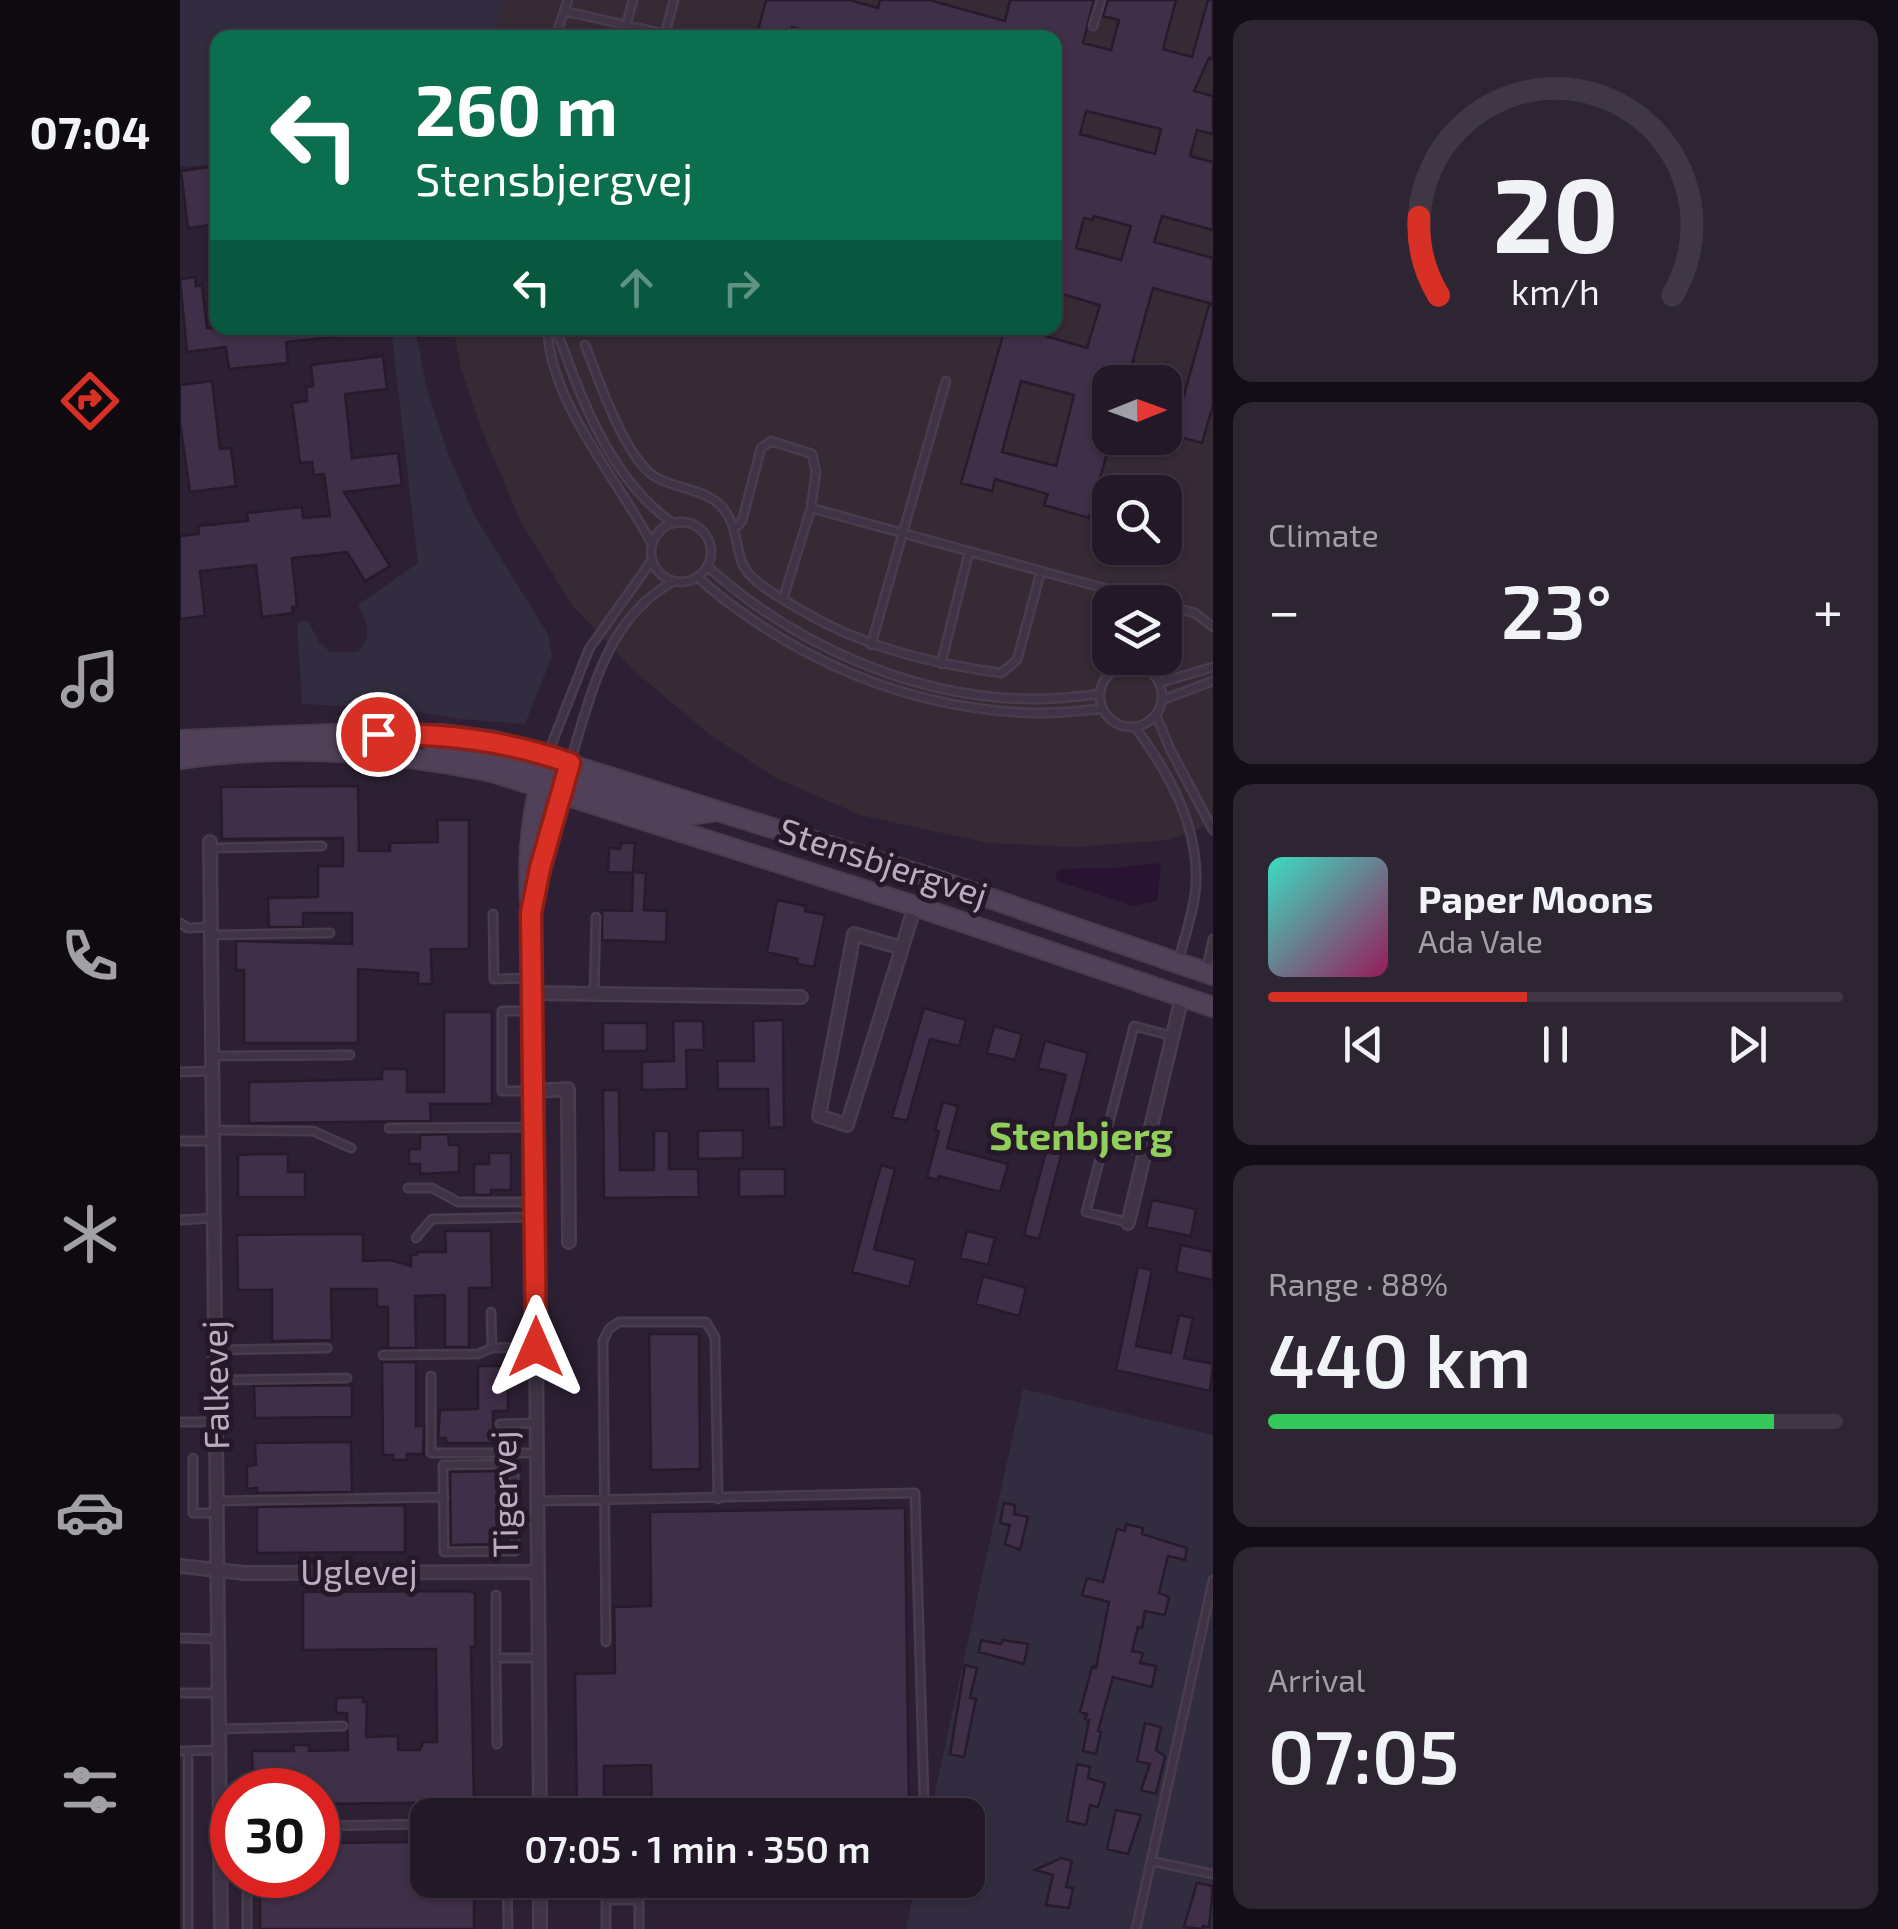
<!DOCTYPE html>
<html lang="en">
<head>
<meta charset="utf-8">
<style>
	body { margin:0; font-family:"Exo 2",sans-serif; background:#2e2533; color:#f1f3f6; height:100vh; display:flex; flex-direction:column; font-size:38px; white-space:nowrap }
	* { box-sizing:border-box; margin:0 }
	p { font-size:32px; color:#a2a0a7 }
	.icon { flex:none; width:55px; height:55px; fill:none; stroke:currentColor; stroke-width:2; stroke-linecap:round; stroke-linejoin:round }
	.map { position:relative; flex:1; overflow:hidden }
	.drawer { display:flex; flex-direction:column; gap:20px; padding:20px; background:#130d15; width:685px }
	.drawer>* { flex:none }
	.guide { position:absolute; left:30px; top:30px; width:852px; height:305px; border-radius:20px; box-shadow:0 2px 8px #0004,0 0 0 2px #3f3744; background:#0b6e4f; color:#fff; overflow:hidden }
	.needle { width:65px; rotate:89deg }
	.tools { position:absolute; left:912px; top:365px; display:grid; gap:20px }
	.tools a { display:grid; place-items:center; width:90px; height:90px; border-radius:20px; background:#221827; box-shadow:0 2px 8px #0004,0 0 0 2px #3f3744; font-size:50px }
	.speed { position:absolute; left:30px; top:1768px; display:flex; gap:20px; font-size:50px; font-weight:700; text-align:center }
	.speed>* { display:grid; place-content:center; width:130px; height:130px; border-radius:50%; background:#221827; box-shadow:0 2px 8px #0004,0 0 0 2px #3f3744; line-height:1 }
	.speed .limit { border:15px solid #d22; background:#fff; color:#111 }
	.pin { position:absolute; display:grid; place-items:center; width:85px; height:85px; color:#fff; margin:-42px; border:5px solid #fff; border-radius:50%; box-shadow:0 2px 10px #0007 }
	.me { position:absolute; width:110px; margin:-55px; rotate:0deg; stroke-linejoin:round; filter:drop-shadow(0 0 8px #0008) }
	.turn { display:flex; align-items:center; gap:35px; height:210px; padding:0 40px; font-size:45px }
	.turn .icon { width:130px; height:130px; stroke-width:2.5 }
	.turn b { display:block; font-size:70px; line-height:85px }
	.lanes { display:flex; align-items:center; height:95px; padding:0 40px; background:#0003; justify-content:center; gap:50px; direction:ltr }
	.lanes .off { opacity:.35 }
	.big { font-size:75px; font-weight:600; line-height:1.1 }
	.drawer .tile { flex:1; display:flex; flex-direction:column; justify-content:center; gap:15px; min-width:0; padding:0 35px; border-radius:20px; background:#2e2533 }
	.drawer .dial { align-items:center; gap:0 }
	.dial svg { height:260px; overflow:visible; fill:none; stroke:#3f3744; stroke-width:7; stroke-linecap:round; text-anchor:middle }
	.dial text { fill:#f1f3f6; stroke:none }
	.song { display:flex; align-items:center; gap:30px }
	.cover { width:120px; height:120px; border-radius:15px; background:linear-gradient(135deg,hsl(170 70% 55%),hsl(330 70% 35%)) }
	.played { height:10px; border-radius:5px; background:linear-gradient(90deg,#d93025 45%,#3f3744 45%) }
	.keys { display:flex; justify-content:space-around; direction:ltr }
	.heat { display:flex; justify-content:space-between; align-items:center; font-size:55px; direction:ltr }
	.charge { height:15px; border-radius:8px; background:linear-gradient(90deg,#34c759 88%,#3f3744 0) }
	.trip { position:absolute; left:230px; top:1798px; width:575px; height:100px; border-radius:20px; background:#221827; box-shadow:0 2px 8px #0004,0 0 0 2px #3f3744; font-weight:600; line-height:100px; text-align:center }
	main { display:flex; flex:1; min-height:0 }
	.tab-bar { display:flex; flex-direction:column; width:180px; justify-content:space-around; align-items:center; background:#0e0a10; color:#a2a0a7 }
	.tab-bar .icon { width:70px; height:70px }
	.tab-bar .on { color:#d93025 }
	.tab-bar b { font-size:45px; color:#f1f3f6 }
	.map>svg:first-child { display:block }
	.medical { fill:#362a34; fill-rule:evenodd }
	.green { fill:#322c40 }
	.water { fill:#281431 }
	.building { fill:#402f48; stroke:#261a2b; stroke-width:2.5; fill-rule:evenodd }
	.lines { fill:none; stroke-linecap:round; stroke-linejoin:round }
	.lane-casing { stroke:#493c4e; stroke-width:11 }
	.street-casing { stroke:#493c4e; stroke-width:16 }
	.secondary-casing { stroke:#493c4e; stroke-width:22 }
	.lane { stroke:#3f3345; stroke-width:6 }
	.street { stroke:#3f3345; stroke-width:11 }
	.secondary { stroke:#514158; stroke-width:18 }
	.route-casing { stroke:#8d1f18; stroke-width:25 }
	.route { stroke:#d93025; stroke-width:18 }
	.labels { text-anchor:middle; stroke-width:10; stroke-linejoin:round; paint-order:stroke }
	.street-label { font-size:35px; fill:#bcacc2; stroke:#241829 }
	.quarter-label { font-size:40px; font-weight:bold; fill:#91ce5c; stroke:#241829 }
</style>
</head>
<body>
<main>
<nav class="tab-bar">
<b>07:04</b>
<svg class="icon on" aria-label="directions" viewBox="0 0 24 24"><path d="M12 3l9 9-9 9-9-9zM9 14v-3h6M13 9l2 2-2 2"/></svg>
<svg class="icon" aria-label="music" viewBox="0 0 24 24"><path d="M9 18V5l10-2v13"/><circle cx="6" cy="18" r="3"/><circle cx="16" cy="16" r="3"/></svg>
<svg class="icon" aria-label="phone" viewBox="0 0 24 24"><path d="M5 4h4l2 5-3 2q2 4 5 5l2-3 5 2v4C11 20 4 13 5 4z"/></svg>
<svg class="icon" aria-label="climate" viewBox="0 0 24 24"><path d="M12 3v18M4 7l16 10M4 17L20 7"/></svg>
<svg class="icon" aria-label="car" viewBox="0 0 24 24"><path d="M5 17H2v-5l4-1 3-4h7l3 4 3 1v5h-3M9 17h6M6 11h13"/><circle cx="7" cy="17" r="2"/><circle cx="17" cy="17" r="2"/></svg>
<svg class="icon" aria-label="filters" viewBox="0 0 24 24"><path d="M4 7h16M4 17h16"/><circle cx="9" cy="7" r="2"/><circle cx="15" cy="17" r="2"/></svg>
</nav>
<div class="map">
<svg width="1033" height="1929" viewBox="0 0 1033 1929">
	<rect width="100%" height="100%" fill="#2d2034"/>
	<path class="medical" d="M301 0H1033V824L987 840 897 847 808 843 680 815 594 777 529 734 453 670 392 605 342 524 301 428 281 368 273 328H875V38L289 37ZM930 382H985V438H930ZM930 492H985V548H930ZM930 602H985V658H930Z"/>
	<path class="green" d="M0 0H325L312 37 38 38 37 164 0 167Z
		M211 328H225L237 338 246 386 269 456 294 515 368 634 372 656 345 724 280 719 217 708 122 704 117 622 128 621 139 642 150 652H177C194 637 187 623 178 605L238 563Z
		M843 1389 1033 1435V1929H726L736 1880H788V1815H750Z"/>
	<path class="water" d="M978 863 981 867 977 901 953 906 877 881 875 876 881 869 933 868Z"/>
	<path class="building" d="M586 0H669L698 8 700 0H749L825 21 830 0H914L903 43 931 50 939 20 923 16 928 0H996L983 49 1012 57 1028 0H1033V59L1029 58 1014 91 1033 96V134L1017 130 1010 156 1033 162V230L982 216 974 242 1033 258V304L973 288 947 382H930V442L909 518 864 505 868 494 815 479 812 491 781 483 825 328H856L855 333 907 348 920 305 875 292V38H650L612 27 609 38H576ZM906 111 981 129 975 154 900 134ZM914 216 951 226 941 260 896 248 904 218 913 220ZM841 381 894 395 876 466 822 452Z
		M38 166V224L8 228 1 171Z
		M15 277 16 286 22 285 27 328H161V336L106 342 108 363 49 369 46 347 7 352 0 279Z
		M1029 305H1033V405L1022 443 993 435Z
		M203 356 207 389 165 394 172 458 218 453 222 485 164 492 210 566 185 581 167 552 112 558 117 607H112L113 613 82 617 76 565 20 571 25 616 0 619V536L19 534 18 526 68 521 67 513 122 507 123 518 150 516 144 474 134 475 132 462 120 463 112 403 127 401 126 387 133 386 131 365Z
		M32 381 40 449 51 448 56 486 10 492 0 423V385Z
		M178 786 179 851H210V843L258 842 257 820H289V949H251L252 984H238V973L178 969V1043H64V970H56V941L172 944V913H123V927H89L88 898 138 897V866H163V838L42 839 41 787Z
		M441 843H455L453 873 428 872 429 848 440 849Z
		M453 872 466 873 464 910 487 911 486 942 422 940V910L452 911Z
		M597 900 626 906 625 911 645 915 634 967 617 964 618 959 587 952Z
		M744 1008 786 1020 779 1046 750 1039 727 1121 712 1117Z
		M264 1012H312V1104H250L251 1121 69 1123V1082L202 1079V1069H227V1092H264Z
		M603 1020 604 1127 589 1128 588 1089H538L537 1061H574L573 1021Z
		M493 1021H523L524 1050H506L507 1089 462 1090V1062L494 1061Z
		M423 1023H467V1051H423Z
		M814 1026 842 1034 835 1060 807 1053Z
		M865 1041 908 1053 859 1239 844 1235 886 1075 858 1068Z
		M423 1090H439L440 1170H474V1131H489V1169H518L519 1197 424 1198Z
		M763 1102 778 1106 767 1148 828 1164 820 1192 759 1176 758 1180 747 1177 759 1131 755 1130Z
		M563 1130V1158L518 1159V1131Z
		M268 1134 269 1145H279V1172L240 1174V1164H229V1149H240V1135Z
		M309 1153H331V1190H311V1195H294V1164H309Z
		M81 1154H108V1172H125V1197H58V1155Z
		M701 1165 715 1169 694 1249 736 1260 729 1287 672 1272Z
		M559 1169H605V1196L559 1197Z
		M972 1200 1016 1209 1011 1236 966 1227Z
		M265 1231H311L312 1288H289V1347H265V1295L235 1296 236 1348H202H208V1307H197V1289H151L152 1340 92 1341V1290H58L57 1235 183 1234V1261L210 1260 231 1266V1255H237V1252H266Z
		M787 1231 815 1238 808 1265 780 1258Z
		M1001 1245 1033 1252V1280L996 1272Z
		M958 1267 972 1270 956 1346 991 1353 999 1315 1013 1318 1004 1358 1033 1364 1030 1391 936 1370Z
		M803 1276 846 1288 839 1316 796 1304Z
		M469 1334H519L520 1469 471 1470Z
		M202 1362H236V1426H244L243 1454H227V1460H213V1455H203Z
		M298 1366H328V1411H313V1443H266V1438H258L260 1410 298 1409Z
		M172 1385V1417L75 1418 74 1386Z
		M171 1442 172 1492 77 1493V1488L67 1489V1466L76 1465 75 1443Z
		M319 1471V1544L271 1545 270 1472Z
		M824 1503 835 1505 834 1514 848 1517 840 1550 825 1544 830 1525 820 1523Z
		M225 1505V1552L77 1553V1507Z
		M725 1508 729 1808 725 1812 645 1813V1808H613V1815H472L471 1765 424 1766V1813L397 1814 395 1674 435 1673 434 1607 471 1606 470 1512Z
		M946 1524 963 1528 962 1534 1007 1548 1005 1560 988 1556 979 1593 989 1597 985 1615 965 1611 962 1628 958 1627 952 1651 963 1653 960 1663 976 1666 972 1687 933 1677 918 1731 921 1732 916 1754 903 1751 909 1720 905 1719 907 1714 900 1712 912 1667 916 1668 929 1602 902 1595 907 1578 923 1582 937 1529 945 1531Z
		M289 1591 295 1593V1647H291L294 1802 138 1804V1790H73L72 1751H114L113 1745H129V1751L168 1750 167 1713H156V1698L183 1697V1702H187L186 1737 218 1736V1750H240L243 1742H257L256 1649 123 1650V1592Z
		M801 1640 821 1644 823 1640 848 1644 844 1664 799 1652Z
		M785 1665 797 1668 790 1698 796 1699 784 1757 770 1754Z
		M965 1723 981 1727 976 1750 985 1756 976 1794 961 1790 970 1764 957 1761Z
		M897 1764 910 1767 908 1778 925 1783 918 1807 910 1805 906 1825 887 1821Z
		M936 1810 961 1815 948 1854 927 1849Z
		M248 1842V1880L301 1881 302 1894H294V1929H80V1875H138V1843Z
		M881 1858 892 1861 886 1887 893 1888 889 1908 866 1905 873 1875 855 1870Z
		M632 1880H726L727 1897H632Z
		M1017 1883 1033 1886 1029 1927 1023 1926 1022 1929 1004 1927Z"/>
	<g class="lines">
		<defs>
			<path id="lane" d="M384 11 485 34 494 0
				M446 26 453 0
				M913 26 921 0
				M375 38 388 0
				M368 328C367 398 440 483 472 544
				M376 328C400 396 430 480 493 523
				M405 345C419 380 445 460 477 478 496 488 525 490 540 505 561 525 553 557 569 574 582 588 602 599 619 609 682 647 749 663 821 673L837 660 861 571 975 602
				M471 552a30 30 0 1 1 60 0a30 30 0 1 1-60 0Z
				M555 528 562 521 581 448 591 441 632 454 636 472 631 508
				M527 566C616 646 737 700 858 699 879 699 900 696 920 694
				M517 577C611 659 727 709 853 713 876 714 900 710 923 709
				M603 599 631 508 861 571
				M985 605 1015 613 1033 627
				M691 645 766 381
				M761 664 789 552
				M920 696a31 31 0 1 1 62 0a31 31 0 1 1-62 0Z
				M979 683 1033 667
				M982 700 1033 681
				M976 715 990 749 1033 830
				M955 727C989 773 1018 824 1016 883 1015 908 1005 935 999 959
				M369 751 409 649 472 560
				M390 762C412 693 426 618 494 581
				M30 848 142 846
				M313 914 314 979 351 978
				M0 923 8 928 30 927
				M31 935 150 933
				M1026 972 1033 939
				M414 993 416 917
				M32 1056 170 1055
				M0 1072 31 1071
				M350 1091H322V1011H352
				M209 1128 353 1127
				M35 1130 133 1131 171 1148
				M0 1141H32
				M924 1143 965 1152
				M228 1188H252L278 1202H354
				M0 1220 33 1218
				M947 1222 906 1212 954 1026 992 1036
				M236 1238 252 1219 354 1217
				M311 1312 312 1348 355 1347
				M36 1350 147 1348
				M203 1355 298 1354 312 1348
				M251 1376V1453H356
				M36 1380 167 1378
				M0 1422H36
				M320 1424 356 1423
				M13 1458V1513H37
				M38 1501 264 1497
				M358 1501 735 1493 744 1799 741 1815
				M334 1520 335 1551 264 1552 263 1465 334 1464V1520H357
				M316 1595V1658H358
				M0 1638 38 1639
				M426 1642 423 1341 429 1329 439 1322H526L535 1337 538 1499
				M316 1658 317 1744
				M0 1693H38
				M40 1729 163 1726
				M0 1751 39 1750
				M8 1751V1929
				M138 1826 248 1824
				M971 1861 1033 1874
				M67 1875V1929
				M327 1880 328 1929
				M426 1929V1900H459
				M459 1929V1880
				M956 1929 1033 1580"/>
			<path id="street" d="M30 842 41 1929
				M722 948 674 934 639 1116 667 1125C689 1052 713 979 735 906
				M353 993 621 997
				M354 1091 388 1089 389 1242
				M355 1217 360 1815
				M948 1223 1002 997
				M0 1566 65 1573 358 1572
				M360 1880V1929"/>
			<path id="secondary" d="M0 740 154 734H262L315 741 745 876 1033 975
				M254 749 310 757 363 771 370 768
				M0 759C103 744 211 751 312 772L735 906 1033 1007
				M359 786 385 778 505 816 531 812
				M355 893 384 783
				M355 1217 351 913C346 859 351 807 368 755"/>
		</defs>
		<use href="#lane" class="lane-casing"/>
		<use href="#street" class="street-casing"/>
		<use href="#secondary" class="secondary-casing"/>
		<use href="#lane" class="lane"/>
		<use href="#street" class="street"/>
		<use href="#secondary" class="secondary"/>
	</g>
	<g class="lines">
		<defs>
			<path id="route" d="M198 734C268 734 324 740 390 763L360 868 351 913 356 1347"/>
		</defs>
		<use href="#route" class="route-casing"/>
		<use href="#route" class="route"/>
	</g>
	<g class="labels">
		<g class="street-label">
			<text transform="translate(703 863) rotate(18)" y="12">Stensbjergvej</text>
			<text transform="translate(36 1385) rotate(-91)" y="12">Falkevej</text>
			<text transform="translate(325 1494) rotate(-91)" y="12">Tigervej</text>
			<text x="179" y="1585">Uglevej</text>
		</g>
		<g class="quarter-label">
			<text x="901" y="1150">Stenbjerg</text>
		</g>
	</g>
</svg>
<div class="tools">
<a><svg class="needle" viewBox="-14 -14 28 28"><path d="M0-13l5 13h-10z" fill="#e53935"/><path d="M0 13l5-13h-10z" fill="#a2a0a7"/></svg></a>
<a><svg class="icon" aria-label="search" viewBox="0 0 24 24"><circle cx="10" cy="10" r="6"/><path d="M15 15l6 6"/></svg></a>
<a><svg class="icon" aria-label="layers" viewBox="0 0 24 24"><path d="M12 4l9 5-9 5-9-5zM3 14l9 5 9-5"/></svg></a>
</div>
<div class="speed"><div class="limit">30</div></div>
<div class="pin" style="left:198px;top:734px;background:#d93025"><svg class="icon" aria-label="arrive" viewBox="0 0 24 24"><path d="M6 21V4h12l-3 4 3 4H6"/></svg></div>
<svg class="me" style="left:356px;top:1347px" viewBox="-20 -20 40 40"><path d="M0-17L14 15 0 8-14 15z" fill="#d93025" stroke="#fff" stroke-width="4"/></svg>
<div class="trip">07:05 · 1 min · 350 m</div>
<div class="guide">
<div class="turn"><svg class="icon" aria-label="left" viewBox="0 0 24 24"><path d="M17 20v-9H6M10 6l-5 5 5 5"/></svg><div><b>260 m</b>Stensbjergvej</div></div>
<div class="lanes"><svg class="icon" aria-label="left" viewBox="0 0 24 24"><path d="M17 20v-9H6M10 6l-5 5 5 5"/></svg><svg class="icon off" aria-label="ahead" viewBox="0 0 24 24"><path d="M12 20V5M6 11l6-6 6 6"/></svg><svg class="icon off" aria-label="right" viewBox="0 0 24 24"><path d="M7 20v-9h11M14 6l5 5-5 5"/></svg></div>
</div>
</div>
<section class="drawer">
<div class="tile dial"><svg viewBox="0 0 100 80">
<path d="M14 69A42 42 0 1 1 86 69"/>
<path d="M14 69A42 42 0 0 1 8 45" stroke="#d93025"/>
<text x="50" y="56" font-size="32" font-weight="700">20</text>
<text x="50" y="72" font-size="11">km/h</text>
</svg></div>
<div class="tile"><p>Climate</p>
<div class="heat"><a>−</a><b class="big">23°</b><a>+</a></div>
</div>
<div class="tile">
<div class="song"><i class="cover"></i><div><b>Paper Moons</b><p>Ada Vale</p></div></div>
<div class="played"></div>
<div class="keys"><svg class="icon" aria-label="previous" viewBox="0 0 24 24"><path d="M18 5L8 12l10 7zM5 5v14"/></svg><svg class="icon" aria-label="pause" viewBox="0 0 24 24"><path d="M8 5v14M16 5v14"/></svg><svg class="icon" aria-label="next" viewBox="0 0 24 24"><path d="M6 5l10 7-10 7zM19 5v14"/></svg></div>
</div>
<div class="tile"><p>Range · 88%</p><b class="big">440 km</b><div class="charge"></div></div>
<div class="tile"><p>Arrival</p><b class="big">07:05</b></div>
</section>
</main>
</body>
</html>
